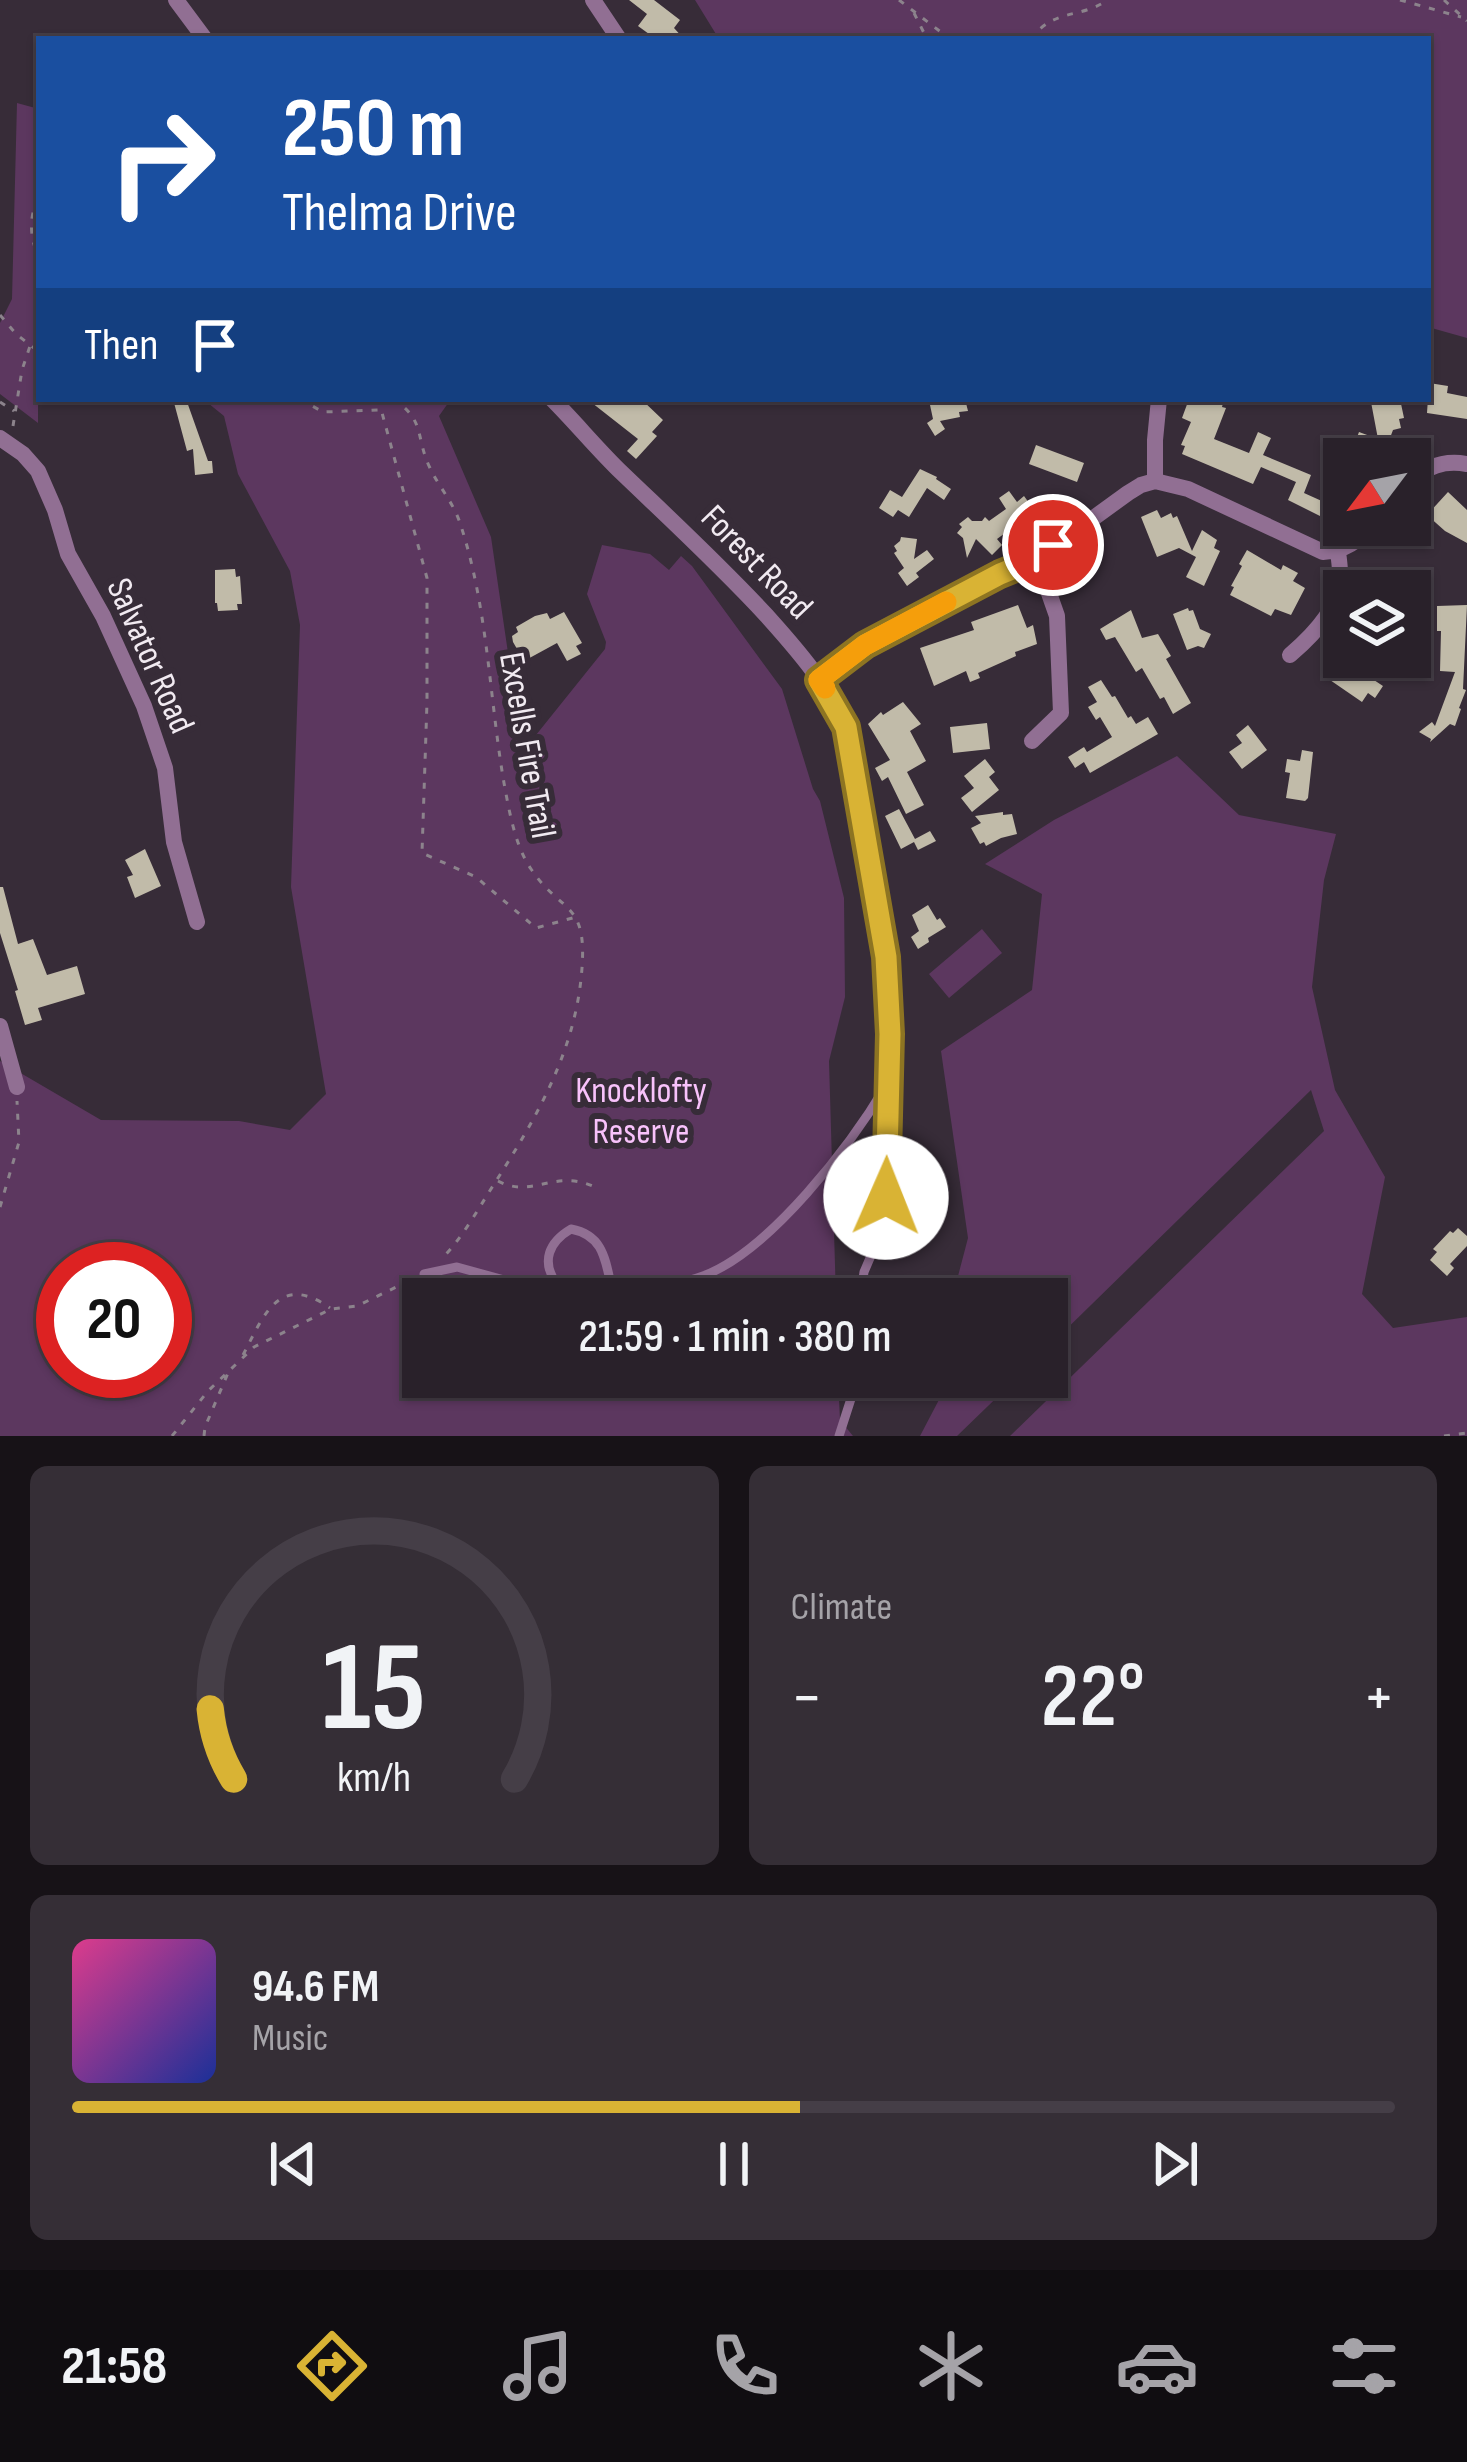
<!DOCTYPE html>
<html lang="en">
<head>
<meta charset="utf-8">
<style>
	body { margin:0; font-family:"Sofia Sans Condensed",sans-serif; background:#352e36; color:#f1f3f6; height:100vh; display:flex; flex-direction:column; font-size:45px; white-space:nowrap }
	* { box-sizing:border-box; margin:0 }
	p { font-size:39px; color:#a5a3a8 }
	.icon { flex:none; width:66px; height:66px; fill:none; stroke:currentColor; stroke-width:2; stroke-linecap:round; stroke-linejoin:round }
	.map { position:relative; height:1436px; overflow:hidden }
	.side { display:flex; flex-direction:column; gap:30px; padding:30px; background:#171217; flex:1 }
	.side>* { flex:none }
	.banner { position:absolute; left:36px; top:36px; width:1395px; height:366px; border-radius:0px; box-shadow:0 3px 9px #0004,0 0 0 3px #453e47; background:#1a4fa0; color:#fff; overflow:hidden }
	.needle { width:78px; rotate:238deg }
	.controls { position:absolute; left:1323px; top:438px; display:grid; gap:24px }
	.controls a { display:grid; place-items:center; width:108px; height:108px; border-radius:0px; background:#29212a; box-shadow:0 3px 9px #0004,0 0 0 3px #453e47; font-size:60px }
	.speed { position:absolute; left:36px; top:1242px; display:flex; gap:24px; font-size:60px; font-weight:700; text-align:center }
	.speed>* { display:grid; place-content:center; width:156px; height:156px; border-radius:50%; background:#29212a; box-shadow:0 3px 9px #0004,0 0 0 3px #453e47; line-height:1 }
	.speed .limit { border:18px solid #d22; background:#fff; color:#111 }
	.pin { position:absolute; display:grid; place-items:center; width:102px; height:102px; color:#fff; margin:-51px; border:6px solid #fff; border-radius:50%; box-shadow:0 3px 12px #0007 }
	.me { position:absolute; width:132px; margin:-66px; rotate:1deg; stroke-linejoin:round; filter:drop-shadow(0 0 9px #0008) }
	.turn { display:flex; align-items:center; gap:42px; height:252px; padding:0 48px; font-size:54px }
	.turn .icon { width:156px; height:156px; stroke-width:2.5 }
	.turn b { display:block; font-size:84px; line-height:102px }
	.then { display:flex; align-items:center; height:114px; padding:0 48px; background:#0003; gap:24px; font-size:45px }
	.big { font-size:90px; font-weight:600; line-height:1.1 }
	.side .widget { flex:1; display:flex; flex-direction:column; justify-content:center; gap:18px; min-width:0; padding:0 42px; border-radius:18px; background:#352e36 }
	.side .dial { align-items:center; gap:0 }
	.dial svg { height:312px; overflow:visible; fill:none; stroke:#453e47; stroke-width:7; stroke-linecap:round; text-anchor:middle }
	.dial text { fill:#f1f3f6; stroke:none }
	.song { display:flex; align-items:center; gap:36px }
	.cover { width:144px; height:144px; border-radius:18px; background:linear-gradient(135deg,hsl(330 70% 55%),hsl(230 70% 35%)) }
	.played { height:12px; border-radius:6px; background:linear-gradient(90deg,#d9b334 55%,#453e47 55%) }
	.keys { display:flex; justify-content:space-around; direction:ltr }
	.heat { display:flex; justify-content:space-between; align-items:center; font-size:66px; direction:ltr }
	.side .tiles { flex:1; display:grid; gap:30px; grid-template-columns:1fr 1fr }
	.widget:last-child { grid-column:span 2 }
	.trip { position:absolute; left:402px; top:1278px; width:666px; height:120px; border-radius:0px; background:#29212a; box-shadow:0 3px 9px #0004,0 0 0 3px #453e47; font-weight:600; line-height:120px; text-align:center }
	.menu { display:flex; height:192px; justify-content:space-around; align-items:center; background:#100d11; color:#a5a3a8 }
	.menu .icon { width:84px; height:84px }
	.menu .on { color:#d9b334 }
	.menu b { font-size:54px; color:#f1f3f6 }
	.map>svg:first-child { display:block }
	.green { fill:#5c375f; fill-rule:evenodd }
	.building { fill:#c1bba9 }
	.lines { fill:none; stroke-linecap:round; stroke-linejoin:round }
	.path { stroke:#8c838c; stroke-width:3; stroke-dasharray:6 9; stroke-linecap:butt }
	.lane { stroke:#916f93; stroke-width:9 }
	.street { stroke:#916f93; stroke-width:16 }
	.route-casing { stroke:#8d7422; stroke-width:30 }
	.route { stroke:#d9b334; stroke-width:21 }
	.slow { stroke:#f59e0b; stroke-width:21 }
	.labels { text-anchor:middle; stroke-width:12; stroke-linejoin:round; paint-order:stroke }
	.street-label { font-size:36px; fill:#f1eaf1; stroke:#372c38 }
	.park-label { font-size:36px; fill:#f8c2fb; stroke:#372c38 }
</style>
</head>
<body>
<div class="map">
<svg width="1467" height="1436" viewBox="0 0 1467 1436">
	<rect width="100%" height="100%" fill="#372c38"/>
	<path class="green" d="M695 0H1467V338L1428 327V39H1164L1143 35 1134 39H719Z
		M17 103 39 109 38 423 0 394V323L12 299Z
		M203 399H451L439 416 491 537 519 728 524 735H536L605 649 606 642 587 594 602 545 650 554 669 570 681 556 692 566 782 689 813 789 820 801 844 898 845 997 829 1061 836 1299H423V1377H838L840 1420 853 1436H0V1061L101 1120 239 1121 290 1130 326 1094 291 887 300 625 290 571 238 474 224 416ZM63 1269H165V1371H63Z
		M1177 756 1239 815 1336 834 1324 880 1312 987 1335 1090 1385 1177 1362 1294 1393 1328 1467 1317V1436H1010L1324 1131 1311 1090 1047 1348V1299H952L968 1238 941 1051 1032 990 1042 894 985 864 1054 820Z
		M982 929 1002 953 949 998 929 974Z
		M942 1377H1018L957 1436H920L942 1394Z"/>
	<path class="building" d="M629 0H654L680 20 674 28 684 39H645L649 34 638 26 647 14Z
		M1429 383 1448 386 1447 393 1467 397V419L1427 413Z
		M173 399H186L208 461H212L213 473 195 475 193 449 187 451Z
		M587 399H641L663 420 652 432 657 436 636 459 627 451 638 439Z
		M934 399H965L968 411 959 412 960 417 940 421 945 429 935 436 927 423 933 419 930 405Z
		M1189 399H1213L1223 403 1222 407 1226 408 1214 439 1249 453 1258 432 1271 438 1263 455 1311 475 1304 493 1324 502 1344 455V501L1334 523 1288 500 1296 482 1261 467 1253 484 1182 454 1185 446 1181 445 1191 422 1182 418Z
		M1388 399H1400L1404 418 1399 419 1401 428 1393 430 1382 459 1380 456 1379 459H1356L1359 450 1353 448 1359 432 1378 439 1371 402Z
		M1036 445 1084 463 1077 482 1029 464Z
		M920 469 937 477 936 479 951 489 944 500 927 488 909 517 898 510 893 517 879 508 890 490 902 497Z
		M1009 491 1017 502 1024 496 1035 511 1039 509 1047 521 1037 528 1029 518 1016 525 997 539 1002 545 992 555 976 539 967 558 963 538 957 533 962 527 959 524 968 517 972 521H982L985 517 989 521 1006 509 999 498Z
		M1448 492 1467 510V543L1445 531 1427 515Z
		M1157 510 1161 518 1171 513 1173 518 1177 516 1192 551 1202 530 1217 540 1214 548 1220 551 1204 586 1186 577 1196 557 1179 548 1157 557 1141 517Z
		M901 537 917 539 914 559 927 550 934 559 916 573 919 577 907 586 898 573 904 568 894 553 897 551 894 546 900 541Z
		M1247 550 1281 570 1283 565 1298 573 1293 581 1305 588 1291 615 1275 609 1271 616 1230 595 1234 587 1231 586 1242 566 1239 564Z
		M235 569 236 577 240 576 242 604H237L238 610 218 611 217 603H215V570Z
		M1018 605 1027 628 1033 625 1037 644 1015 652 1016 656 978 673 980 678 970 682 966 671 934 686 920 648 974 630 971 622Z
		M1467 605 1463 689 1466 690 1459 708 1461 709 1455 726 1450 724 1430 742 1431 739 1419 732 1432 722 1435 726 1455 672 1440 671 1441 631H1437V606Z
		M1188 608 1189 611 1193 610 1200 629 1211 634 1204 648 1198 646 1187 650 1173 614Z
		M1131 610 1142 638 1158 634 1171 656 1166 659 1191 703 1173 714 1164 697 1160 699 1142 668 1136 672 1115 637 1106 640 1100 629Z
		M564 612 582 643 576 646 581 654 567 661 557 643 524 661 513 642 512 636 518 632 516 627 535 616 547 613 550 619Z
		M1352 659 1368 671 1365 674 1383 686 1375 698 1368 693 1362 702 1330 680 1340 667 1345 671Z
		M1101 680 1112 697 1115 696 1128 718 1131 716 1136 724 1148 717 1158 734 1090 773 1084 762 1075 768 1068 757 1084 747 1087 752 1112 737 1100 717 1096 720 1088 707 1097 702 1088 687Z
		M903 702 921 724 910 731 926 761 907 772 924 805 906 814 888 777 882 781 875 768 890 760 868 724 881 712 883 715Z
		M987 723 990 749 953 753 950 727Z
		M1248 725 1267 750 1242 769 1229 752 1242 743 1236 735Z
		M1302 750 1313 752 1308 798 1305 801 1286 798 1290 773 1285 772 1287 759 1300 761Z
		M985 759 995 772 989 777 999 790 972 812 961 798 974 788 964 776Z
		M899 809 915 839 930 831 936 841 918 850 914 842 901 849 885 816Z
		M1003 812V815L1012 814 1017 834 1001 838 986 846 984 842 980 844 971 828 981 823 975 816Z
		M145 849 161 886 135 898 127 877 133 875 125 860Z
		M0 887H3L18 944 33 939 47 975 77 966 85 994 38 1008 42 1020 25 1025 15 991 18 990 0 933Z
		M928 905 937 920 940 918 946 927 928 938 929 942 918 949 911 937 919 931 912 915Z
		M1458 1228 1467 1236V1246L1450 1264 1454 1268 1447 1276 1430 1260 1437 1252 1433 1249 1450 1231 1453 1233Z"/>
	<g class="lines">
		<path class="path" d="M899 0 950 39
			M1400 0 1461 17
			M1444 0 1467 21
			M914 13 927 39
			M1030 39C1057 7 1077 20 1108 0
			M39 199C28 215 30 240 39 257
			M0 315 16 334 39 352
			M300 399 323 412 379 410
			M382 399 381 409 427 578V702L422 853 476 877 536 928 576 917
			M393 399C426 420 415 437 430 468 439 487 453 502 460 523 488 607 489 696 504 783 509 810 515 846 531 869 561 914 587 900 582 968 576 1053 534 1122 489 1192 478 1210 457 1245 442 1258
			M0 402 14 411
			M13 426 22 370 30 346
			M498 1181C534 1200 555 1166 599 1189
			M0 1207 19 1142 17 1101
			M243 1355C264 1315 279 1272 330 1308
			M172 1436 208 1391 254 1347 331 1309 357 1306 415 1278
			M204 1436 205 1427 228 1373
			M1444 1436 1467 1433"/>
		<path class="lane" d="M424 1274 457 1267 522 1285 556 1283
			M611 1285C605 1257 602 1235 571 1229 549 1242 541 1261 556 1283 603 1287 658 1293 703 1276 770 1251 851 1145 887 1084
			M860 1299 864 1272 882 1230 886 1197 887 1090
			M839 1436 858 1377"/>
		<path class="street" d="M176 0 205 39
			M593 0 619 39
			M552 399C576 423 598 450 622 473 671 520 721 566 767 616 802 655 838 695 850 747L886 957 890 1034 887 1084
			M0 438 23 454 38 471 55 510 68 554 103 616 144 706 165 768 174 842 197 922
			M1155 481 1188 489 1323 552C1345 551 1358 541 1373 525
			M1410 483C1426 466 1444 460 1467 464
			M1290 655C1310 638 1338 610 1340 581 1341 572 1339 561 1338 551
			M819 680 865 645 1000 574 1037 559 1128 493 1141 485 1155 481V440L1159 399
			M1032 741 1061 713 1057 616 1037 559
			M0 1026 17 1087"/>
	</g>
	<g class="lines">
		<defs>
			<path id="route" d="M886 1197 890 1034 886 957 846 727 819 680 865 645 1000 574 1037 559 1053 545"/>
		</defs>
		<use href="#route" class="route-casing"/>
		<use href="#route" class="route"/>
		<path class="slow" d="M825 688 819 680 865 645 946 602"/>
	</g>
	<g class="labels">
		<g class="street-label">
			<text transform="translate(758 561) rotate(46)" y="13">Forest Road</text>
			<text transform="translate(152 655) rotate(66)" y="13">Salvator Road</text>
			<text transform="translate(529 745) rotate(80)" y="13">Excells Fire Trail</text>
		</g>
		<g class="park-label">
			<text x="641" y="1102">Knocklofty<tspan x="641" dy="41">Reserve</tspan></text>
		</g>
	</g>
</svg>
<div class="controls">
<a><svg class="needle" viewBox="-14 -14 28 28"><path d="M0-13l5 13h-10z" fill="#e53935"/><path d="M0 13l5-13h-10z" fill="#a5a3a8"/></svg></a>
<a><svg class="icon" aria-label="layers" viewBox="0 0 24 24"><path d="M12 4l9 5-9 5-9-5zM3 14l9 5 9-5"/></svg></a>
</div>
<div class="speed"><div class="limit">20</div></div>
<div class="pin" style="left:1053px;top:545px;background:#d93025"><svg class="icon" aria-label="arrive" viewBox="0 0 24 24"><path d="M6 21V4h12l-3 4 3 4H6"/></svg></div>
<svg class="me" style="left:886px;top:1197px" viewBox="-20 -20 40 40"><circle r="19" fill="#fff"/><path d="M0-13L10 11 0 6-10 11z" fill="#d9b334"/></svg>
<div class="trip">21:59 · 1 min · 380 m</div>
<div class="banner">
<div class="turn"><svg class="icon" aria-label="right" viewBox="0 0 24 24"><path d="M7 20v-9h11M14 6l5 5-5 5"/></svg><div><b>250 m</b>Thelma Drive</div></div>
<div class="then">Then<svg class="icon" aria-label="arrive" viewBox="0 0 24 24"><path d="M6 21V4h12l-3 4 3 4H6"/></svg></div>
</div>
</div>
<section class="side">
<div class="tiles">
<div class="widget dial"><svg viewBox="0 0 100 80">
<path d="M14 69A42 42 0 1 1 86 69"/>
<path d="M14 69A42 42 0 0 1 8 51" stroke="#d9b334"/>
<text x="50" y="56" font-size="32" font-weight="700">15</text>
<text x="50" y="72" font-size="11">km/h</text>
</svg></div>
<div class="widget"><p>Climate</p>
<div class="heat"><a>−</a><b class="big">22°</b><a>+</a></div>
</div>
<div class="widget">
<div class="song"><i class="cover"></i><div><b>94.6 FM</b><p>Music</p></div></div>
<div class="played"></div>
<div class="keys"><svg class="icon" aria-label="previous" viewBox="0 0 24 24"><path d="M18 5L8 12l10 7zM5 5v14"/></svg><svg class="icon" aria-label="pause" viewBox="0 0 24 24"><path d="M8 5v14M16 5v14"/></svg><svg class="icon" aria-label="next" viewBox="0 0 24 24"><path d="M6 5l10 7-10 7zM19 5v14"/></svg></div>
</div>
</div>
</section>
<nav class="menu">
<b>21:58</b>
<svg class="icon on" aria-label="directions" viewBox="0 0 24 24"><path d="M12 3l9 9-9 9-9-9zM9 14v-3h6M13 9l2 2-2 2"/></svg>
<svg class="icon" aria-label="music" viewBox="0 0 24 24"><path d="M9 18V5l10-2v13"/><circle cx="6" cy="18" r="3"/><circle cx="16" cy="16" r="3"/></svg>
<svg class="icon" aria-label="phone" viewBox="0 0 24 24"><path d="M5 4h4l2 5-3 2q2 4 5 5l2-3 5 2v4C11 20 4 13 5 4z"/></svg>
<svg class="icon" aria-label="climate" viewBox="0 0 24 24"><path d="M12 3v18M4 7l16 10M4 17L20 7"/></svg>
<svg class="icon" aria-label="car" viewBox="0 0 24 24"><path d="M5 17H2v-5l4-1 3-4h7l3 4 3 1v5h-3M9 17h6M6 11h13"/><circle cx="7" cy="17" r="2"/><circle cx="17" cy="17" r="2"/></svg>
<svg class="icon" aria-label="filters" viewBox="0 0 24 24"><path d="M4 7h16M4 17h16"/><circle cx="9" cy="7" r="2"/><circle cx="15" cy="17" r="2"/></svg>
</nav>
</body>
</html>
